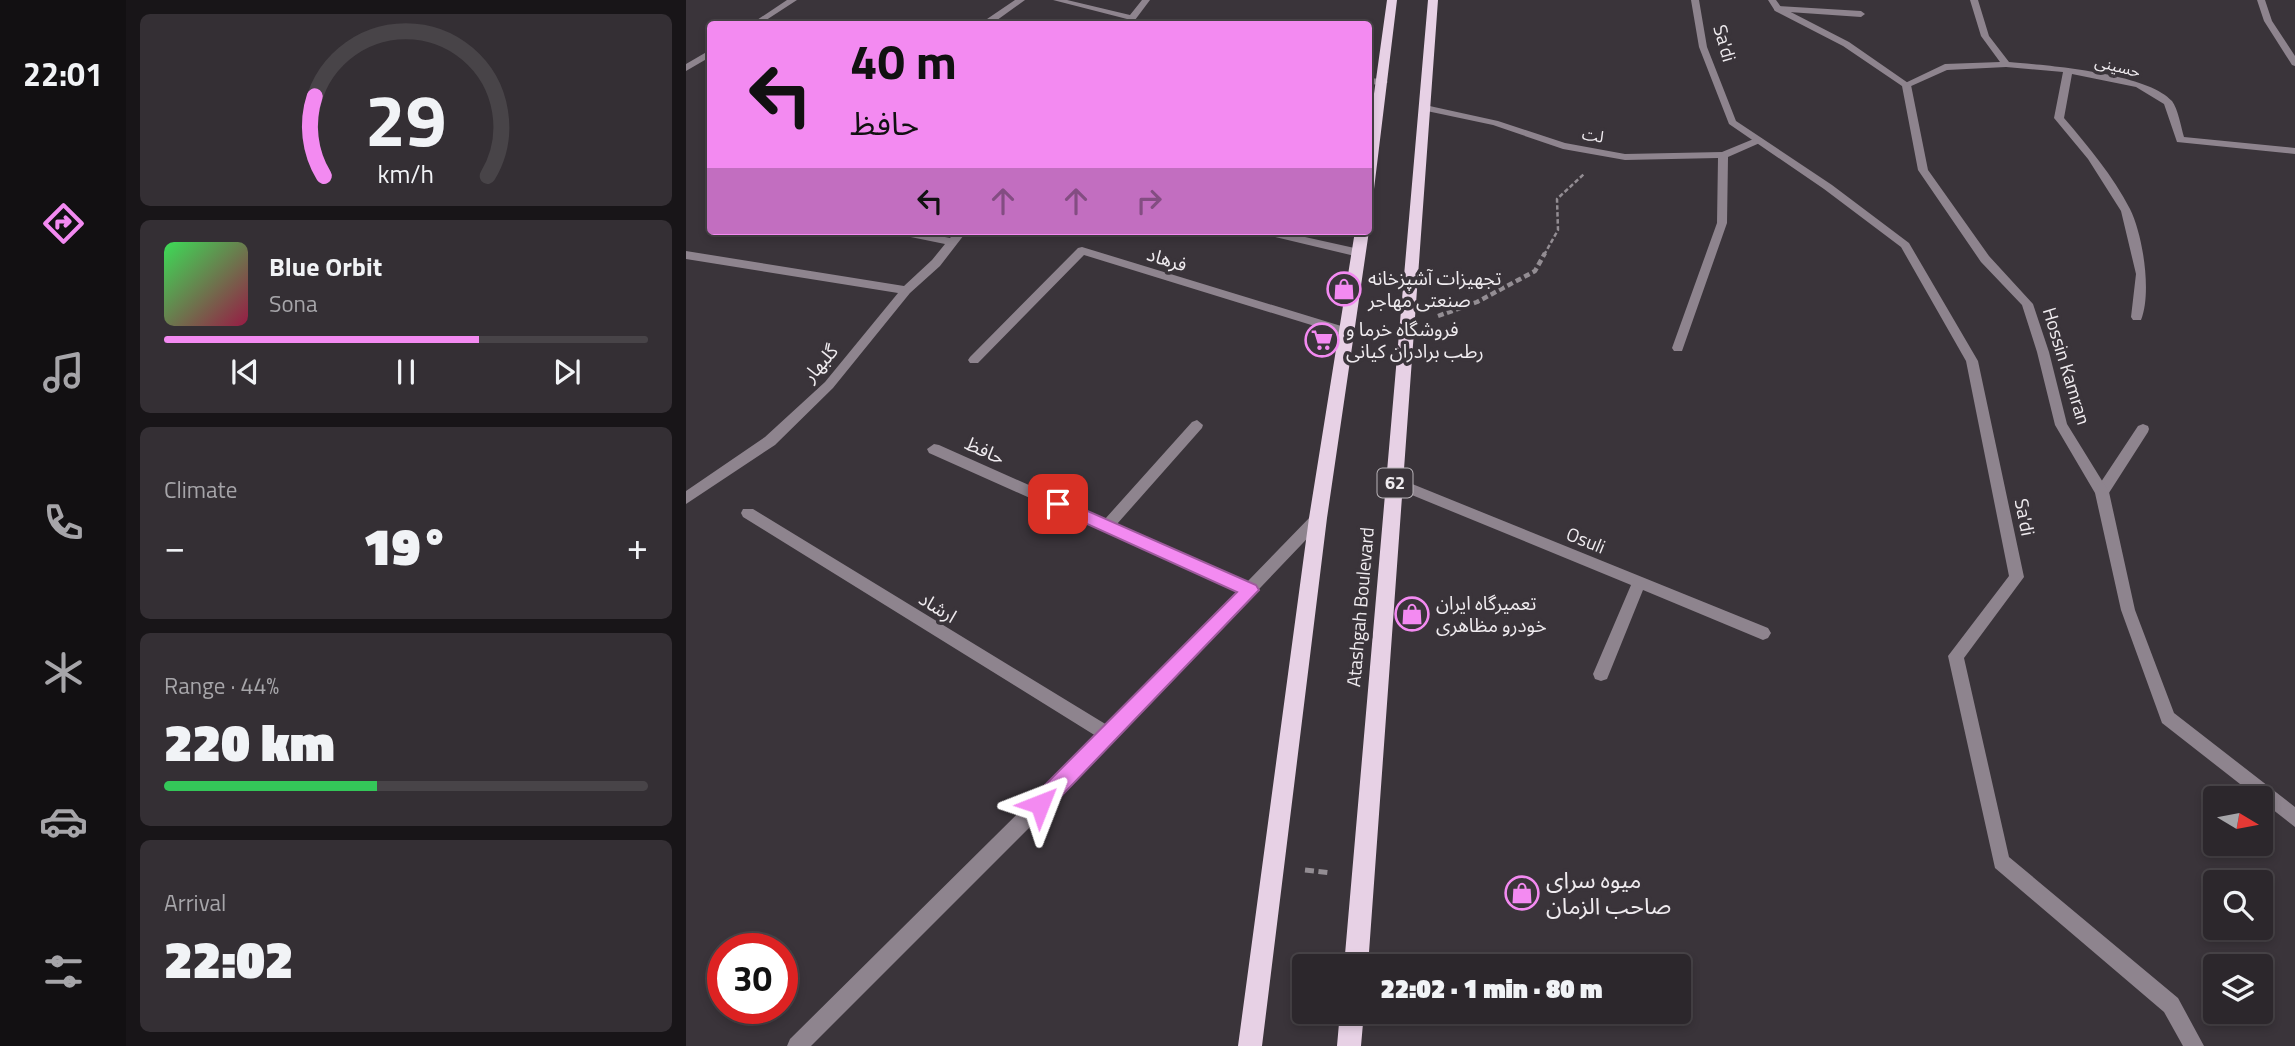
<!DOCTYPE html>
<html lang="en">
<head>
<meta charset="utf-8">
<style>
	body { margin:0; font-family:"Titillium Web","Noto Sans Arabic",sans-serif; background:#342f34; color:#f1f3f6; height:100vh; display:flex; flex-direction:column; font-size:26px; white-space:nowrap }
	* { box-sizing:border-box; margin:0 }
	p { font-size:23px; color:#a6a5a9 }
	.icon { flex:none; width:38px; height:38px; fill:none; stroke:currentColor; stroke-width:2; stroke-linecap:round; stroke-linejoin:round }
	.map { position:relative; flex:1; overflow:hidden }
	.side { display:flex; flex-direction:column; gap:14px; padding:14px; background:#181518; width:560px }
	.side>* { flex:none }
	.guide { position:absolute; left:21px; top:21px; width:665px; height:214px; border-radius:7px; box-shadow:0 4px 10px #0003,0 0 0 2px #484448; background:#f38af1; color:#111; overflow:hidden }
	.needle { width:46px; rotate:100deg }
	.controls { position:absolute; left:1517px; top:786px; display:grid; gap:14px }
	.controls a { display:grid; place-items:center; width:70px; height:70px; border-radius:7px; background:#2c272c; box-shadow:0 4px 10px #0003,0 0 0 2px #484448; font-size:35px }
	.speed { position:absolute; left:21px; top:933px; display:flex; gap:14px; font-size:35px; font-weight:700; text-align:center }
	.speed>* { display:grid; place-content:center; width:91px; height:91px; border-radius:50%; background:#2c272c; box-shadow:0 4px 10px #0003,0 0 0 2px #484448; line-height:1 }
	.speed .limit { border:10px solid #d22; background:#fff; color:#111 }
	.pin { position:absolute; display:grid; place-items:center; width:60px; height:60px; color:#fff; margin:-30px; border-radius:14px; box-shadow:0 4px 10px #0006 }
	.me { position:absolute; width:77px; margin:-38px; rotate:45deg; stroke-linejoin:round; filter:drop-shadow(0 0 5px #0008) }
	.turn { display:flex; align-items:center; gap:24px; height:147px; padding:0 28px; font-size:32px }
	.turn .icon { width:91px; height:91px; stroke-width:2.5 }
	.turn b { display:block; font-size:49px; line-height:60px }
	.lanes { display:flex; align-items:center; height:66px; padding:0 28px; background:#0003; justify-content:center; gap:35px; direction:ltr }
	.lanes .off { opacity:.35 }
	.big { font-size:52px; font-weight:800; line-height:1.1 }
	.side .tile { flex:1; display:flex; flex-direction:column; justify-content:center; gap:10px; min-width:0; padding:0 24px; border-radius:10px; background:#342f34 }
	.side .dial { align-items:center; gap:0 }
	.dial svg { height:182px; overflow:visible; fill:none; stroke:#484448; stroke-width:7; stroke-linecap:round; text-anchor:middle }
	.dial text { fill:#f1f3f6; stroke:none }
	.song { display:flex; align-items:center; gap:21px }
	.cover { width:84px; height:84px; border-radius:10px; background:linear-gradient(135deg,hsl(130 70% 55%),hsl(340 70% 35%)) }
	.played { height:7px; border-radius:4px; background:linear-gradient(90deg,#f38af1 65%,#484448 65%) }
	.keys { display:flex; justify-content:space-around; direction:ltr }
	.heat { display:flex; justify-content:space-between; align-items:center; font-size:38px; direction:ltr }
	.charge { height:10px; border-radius:5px; background:linear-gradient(90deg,#34c759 44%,#484448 0) }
	.trip { position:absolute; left:606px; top:954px; width:399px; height:70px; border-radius:7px; background:#2c272c; box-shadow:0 4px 10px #0003,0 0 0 2px #484448; font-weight:800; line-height:70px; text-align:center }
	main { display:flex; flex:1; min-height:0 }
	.tabs { display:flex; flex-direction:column; width:126px; justify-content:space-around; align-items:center; background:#121012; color:#a6a5a9 }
	.tabs .icon { width:49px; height:49px }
	.tabs .selected { color:#f38af1 }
	.tabs b { font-size:32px; color:#f1f3f6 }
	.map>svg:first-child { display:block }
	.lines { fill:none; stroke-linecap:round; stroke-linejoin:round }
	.path-far2 { stroke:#938d93; stroke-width:2.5; stroke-dasharray:4.5 2.5; stroke-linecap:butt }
	.path-far1 { stroke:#938d93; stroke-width:4.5; stroke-dasharray:6 3.5; stroke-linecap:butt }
	.path { stroke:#938d93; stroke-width:5; stroke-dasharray:9 4.5; stroke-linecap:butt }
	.minor { fill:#8e848e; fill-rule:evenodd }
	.tertiary { fill:#8e848e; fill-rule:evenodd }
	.primary { fill:#e7d1e5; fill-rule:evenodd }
	.route { fill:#f38af1; stroke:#9e5a9d; stroke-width:2 }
	.labels { text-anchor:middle; stroke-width:7; stroke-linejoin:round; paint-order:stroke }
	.far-street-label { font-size:16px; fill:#efebef; stroke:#3a343a }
	.shield { fill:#3a343a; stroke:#b9b4b9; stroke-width:2 }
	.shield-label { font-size:18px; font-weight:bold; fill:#efebef }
	.street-label { font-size:19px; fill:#efebef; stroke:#3a343a }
	.poi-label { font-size:19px; fill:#efebef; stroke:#3a343a; text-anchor:start }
	.near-poi-label { font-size:23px; fill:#efebef; stroke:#3a343a; text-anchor:start }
</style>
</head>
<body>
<main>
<nav class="tabs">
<b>22:01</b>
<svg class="icon selected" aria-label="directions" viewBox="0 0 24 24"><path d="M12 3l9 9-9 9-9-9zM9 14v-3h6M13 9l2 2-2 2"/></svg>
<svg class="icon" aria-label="music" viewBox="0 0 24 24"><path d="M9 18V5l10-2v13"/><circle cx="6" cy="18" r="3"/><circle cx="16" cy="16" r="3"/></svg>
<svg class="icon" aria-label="phone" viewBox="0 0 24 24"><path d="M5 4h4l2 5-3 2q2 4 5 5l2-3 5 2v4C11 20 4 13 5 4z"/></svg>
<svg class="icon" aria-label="climate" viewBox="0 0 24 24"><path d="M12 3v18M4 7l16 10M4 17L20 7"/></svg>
<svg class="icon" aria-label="car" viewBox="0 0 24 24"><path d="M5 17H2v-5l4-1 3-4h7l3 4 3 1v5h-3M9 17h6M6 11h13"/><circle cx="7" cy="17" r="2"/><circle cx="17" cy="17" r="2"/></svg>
<svg class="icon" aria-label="filters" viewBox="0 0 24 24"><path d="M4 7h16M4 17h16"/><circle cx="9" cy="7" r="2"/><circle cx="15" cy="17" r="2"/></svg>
</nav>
<section class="side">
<div class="tile dial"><svg viewBox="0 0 100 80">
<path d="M14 69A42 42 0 1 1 86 69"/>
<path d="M14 69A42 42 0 0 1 10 34" stroke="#f38af1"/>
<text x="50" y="56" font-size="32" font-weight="700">29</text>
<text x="50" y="72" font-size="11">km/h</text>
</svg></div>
<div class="tile">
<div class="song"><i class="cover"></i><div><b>Blue Orbit</b><p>Sona</p></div></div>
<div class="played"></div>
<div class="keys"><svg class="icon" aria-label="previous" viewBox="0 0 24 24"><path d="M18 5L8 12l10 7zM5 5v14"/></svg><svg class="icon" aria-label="pause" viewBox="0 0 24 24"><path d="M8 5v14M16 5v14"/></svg><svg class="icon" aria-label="next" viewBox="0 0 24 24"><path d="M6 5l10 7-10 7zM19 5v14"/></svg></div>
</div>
<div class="tile"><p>Climate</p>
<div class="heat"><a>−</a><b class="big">19°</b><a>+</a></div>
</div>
<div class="tile"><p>Range · 44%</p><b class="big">220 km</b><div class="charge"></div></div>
<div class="tile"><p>Arrival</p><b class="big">22:02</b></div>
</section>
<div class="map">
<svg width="1609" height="1046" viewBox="0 0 1609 1046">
	<rect width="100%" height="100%" fill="#3a343a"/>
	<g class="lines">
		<path class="path-far2" d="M858 255 872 230 871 199 898 174"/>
		<path class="path-far1" d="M752 316 791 302 849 271 859 253"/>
		<path class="path" d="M619 870 645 873"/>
		<path class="minor" d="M101 0H111L74 24H65Z
			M329 0H339L307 23H301V19Z
			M367 0H381L444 15 456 0H464L446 24H438L441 19Z
			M1284 0H1292L1303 36 1323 62C1360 65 1461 73 1486 101 1492 109 1495 127 1498 137L1609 148V154L1491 142 1478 104 1450 87 1386 74 1378 118C1402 146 1427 176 1444 209 1457 235 1466 293 1455 320H1447L1445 317 1450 274 1435 211 1402 159 1368 118 1377 72 1320 67 1261 70 1223 87 1215 85 1259 64 1314 62 1295 36Z
			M1571 0H1579L1586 21 1609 56V66L1606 65 1578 21Z
			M1092 6 1175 11 1179 14 1175 17 1089 11 1088 9Z
			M24 50V57L0 71V64Z
			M682 78 697 79 702 82 697 85 682 84Z
			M739 105 812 121 879 143 939 154 1036 152 1070 138H1076V142L1042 157 1041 223 996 351H988L986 348 1031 223 1032 158 939 160 877 149 807 125 736 110 734 108Z
			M205 231H228L264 238 270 231H281L254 266 224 293 147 388 89 445 0 504V491L79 437 139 382 212 293 0 259V251L218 286 246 260 259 244 210 234Z
			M572 231H592L673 249 679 253 673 257 577 234Z
			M396 247 665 329 667 332 661 336 398 255 292 363H284L282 360 284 357 392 248Z
			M511 420 517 425 516 428 431 524 561 582 627 514H637L639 518 637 522 380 791 125 1046H101L104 1039 410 736 57 517 55 513 57 509H67L421 725 552 591 243 453 241 449 248 444 253 445 419 519 506 422Z
			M1457 424 1462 426 1463 429 1462 432 1421 496H1411L1409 492 1411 488 1452 426Z
			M709 477 1082 628 1085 633 1082 638 1077 640 957 590 921 679 915 681 909 679 907 674 945 585 704 486 702 482Z"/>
		<path class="tertiary" d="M1005 0H1013L1021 47 1050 121 1146 185 1223 243 1292 361 1338 577 1278 658 1323 857 1492 998 1518 1046H1497L1478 1012 1309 868 1262 656 1323 576 1280 361 1215 247 1138 189 1043 124 1013 47Z
			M1082 0H1090L1095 7 1163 42 1225 85 1242 170 1303 256 1347 304 1363 352 1381 424 1423 492 1449 610 1488 713 1609 807V827L1476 723 1435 610 1409 493 1369 425 1351 352 1336 305 1295 262 1232 170 1216 86 1157 46 1089 11Z"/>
		<path class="primary" d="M701 0H711L688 189 682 193V137Z
			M742 0H752L682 966H658Z
			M669 231H683L641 518 576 1046H552L623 518Z
			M654 1012H678L675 1046H651Z"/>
	</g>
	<path class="route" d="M372 498 570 585 573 590 361 811 354 814 347 811 344 804 347 797 551 592 366 508 364 504Z"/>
	<defs>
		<symbol id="shop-ring" viewBox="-11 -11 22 22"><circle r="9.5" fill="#3a343a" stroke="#f38af1" stroke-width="1.5"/><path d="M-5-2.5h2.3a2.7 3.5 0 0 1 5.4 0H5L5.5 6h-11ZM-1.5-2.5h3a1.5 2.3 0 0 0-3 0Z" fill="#f38af1"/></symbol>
		<symbol id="supermarket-ring" viewBox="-11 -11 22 22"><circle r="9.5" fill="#3a343a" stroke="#f38af1" stroke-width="1.5"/><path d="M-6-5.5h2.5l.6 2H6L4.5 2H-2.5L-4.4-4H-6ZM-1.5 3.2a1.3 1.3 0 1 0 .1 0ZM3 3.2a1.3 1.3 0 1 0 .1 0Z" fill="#f38af1"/></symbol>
	</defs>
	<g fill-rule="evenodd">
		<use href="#shop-ring" x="639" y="270" width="38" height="38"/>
		<use href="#supermarket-ring" x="617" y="321" width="38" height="38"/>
		<use href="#shop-ring" x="707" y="595" width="38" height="38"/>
		<use href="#shop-ring" x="817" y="874" width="38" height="38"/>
	</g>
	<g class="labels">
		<g class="far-street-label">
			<text transform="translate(1432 66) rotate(14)" y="6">حسینی</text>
			<text transform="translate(907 135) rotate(10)" y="6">لت</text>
		</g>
		<rect class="shield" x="691.5" y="468.5" width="35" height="29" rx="5"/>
		<g class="shield-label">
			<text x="709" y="489">62</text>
		</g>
		<g class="street-label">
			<text transform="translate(1039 43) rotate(74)" y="7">Sa'di</text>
			<text transform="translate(481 259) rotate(17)" y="7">فرهاد</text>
			<text transform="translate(134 363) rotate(-49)" y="7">گلبهار</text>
			<text transform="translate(1381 366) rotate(73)" y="7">Hossin Kamran</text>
			<text transform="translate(299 450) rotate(24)" y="7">حافظ</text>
			<text transform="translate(1339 517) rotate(79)" y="7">Sa'di</text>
			<text transform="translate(900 540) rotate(22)" y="7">Osuli</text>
			<text transform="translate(252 607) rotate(32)" y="7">ارشاد</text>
			<text transform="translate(674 607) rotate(-85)" y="7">Atashgah Boulevard</text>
		</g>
		<g class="poi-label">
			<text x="682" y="285">تجهیزات آشپزخانه<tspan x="682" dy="22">صنعتی مهاجر</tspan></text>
			<text x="660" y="336">فروشگاه خرما و<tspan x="660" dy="22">رطب برادران کیانی</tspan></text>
			<text x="750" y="610">تعمیرگاه ایران<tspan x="750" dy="22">خودرو مظاهری</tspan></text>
		</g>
		<g class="near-poi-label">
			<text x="860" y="888">میوه سرای<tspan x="860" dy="26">صاحب الزمان</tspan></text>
		</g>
	</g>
</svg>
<div class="controls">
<a><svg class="needle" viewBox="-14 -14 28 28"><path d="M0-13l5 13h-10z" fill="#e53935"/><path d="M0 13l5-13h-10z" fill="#a6a5a9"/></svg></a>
<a><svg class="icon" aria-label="search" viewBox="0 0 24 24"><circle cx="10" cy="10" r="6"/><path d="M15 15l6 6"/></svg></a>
<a><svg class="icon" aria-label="layers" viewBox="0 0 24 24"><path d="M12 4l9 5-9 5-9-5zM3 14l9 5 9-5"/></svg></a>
</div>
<div class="speed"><div class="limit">30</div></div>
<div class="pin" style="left:372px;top:504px;background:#d93025"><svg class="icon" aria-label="arrive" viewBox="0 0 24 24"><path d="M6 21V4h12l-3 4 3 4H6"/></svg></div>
<svg class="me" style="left:354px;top:804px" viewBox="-20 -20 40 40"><path d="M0-17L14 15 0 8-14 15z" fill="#f38af1" stroke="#fff" stroke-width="4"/></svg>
<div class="trip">22:02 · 1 min · 80 m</div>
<div class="guide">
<div class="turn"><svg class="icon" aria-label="left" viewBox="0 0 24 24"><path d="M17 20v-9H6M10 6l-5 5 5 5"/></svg><div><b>40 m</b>حافظ</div></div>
<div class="lanes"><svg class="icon" aria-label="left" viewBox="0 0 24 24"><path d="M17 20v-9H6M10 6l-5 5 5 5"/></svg><svg class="icon off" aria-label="ahead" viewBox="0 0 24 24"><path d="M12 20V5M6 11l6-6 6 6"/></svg><svg class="icon off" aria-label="ahead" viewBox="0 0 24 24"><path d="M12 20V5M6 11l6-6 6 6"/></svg><svg class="icon off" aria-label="right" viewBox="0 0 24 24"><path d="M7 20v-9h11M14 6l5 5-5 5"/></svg></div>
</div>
</div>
</main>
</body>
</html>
